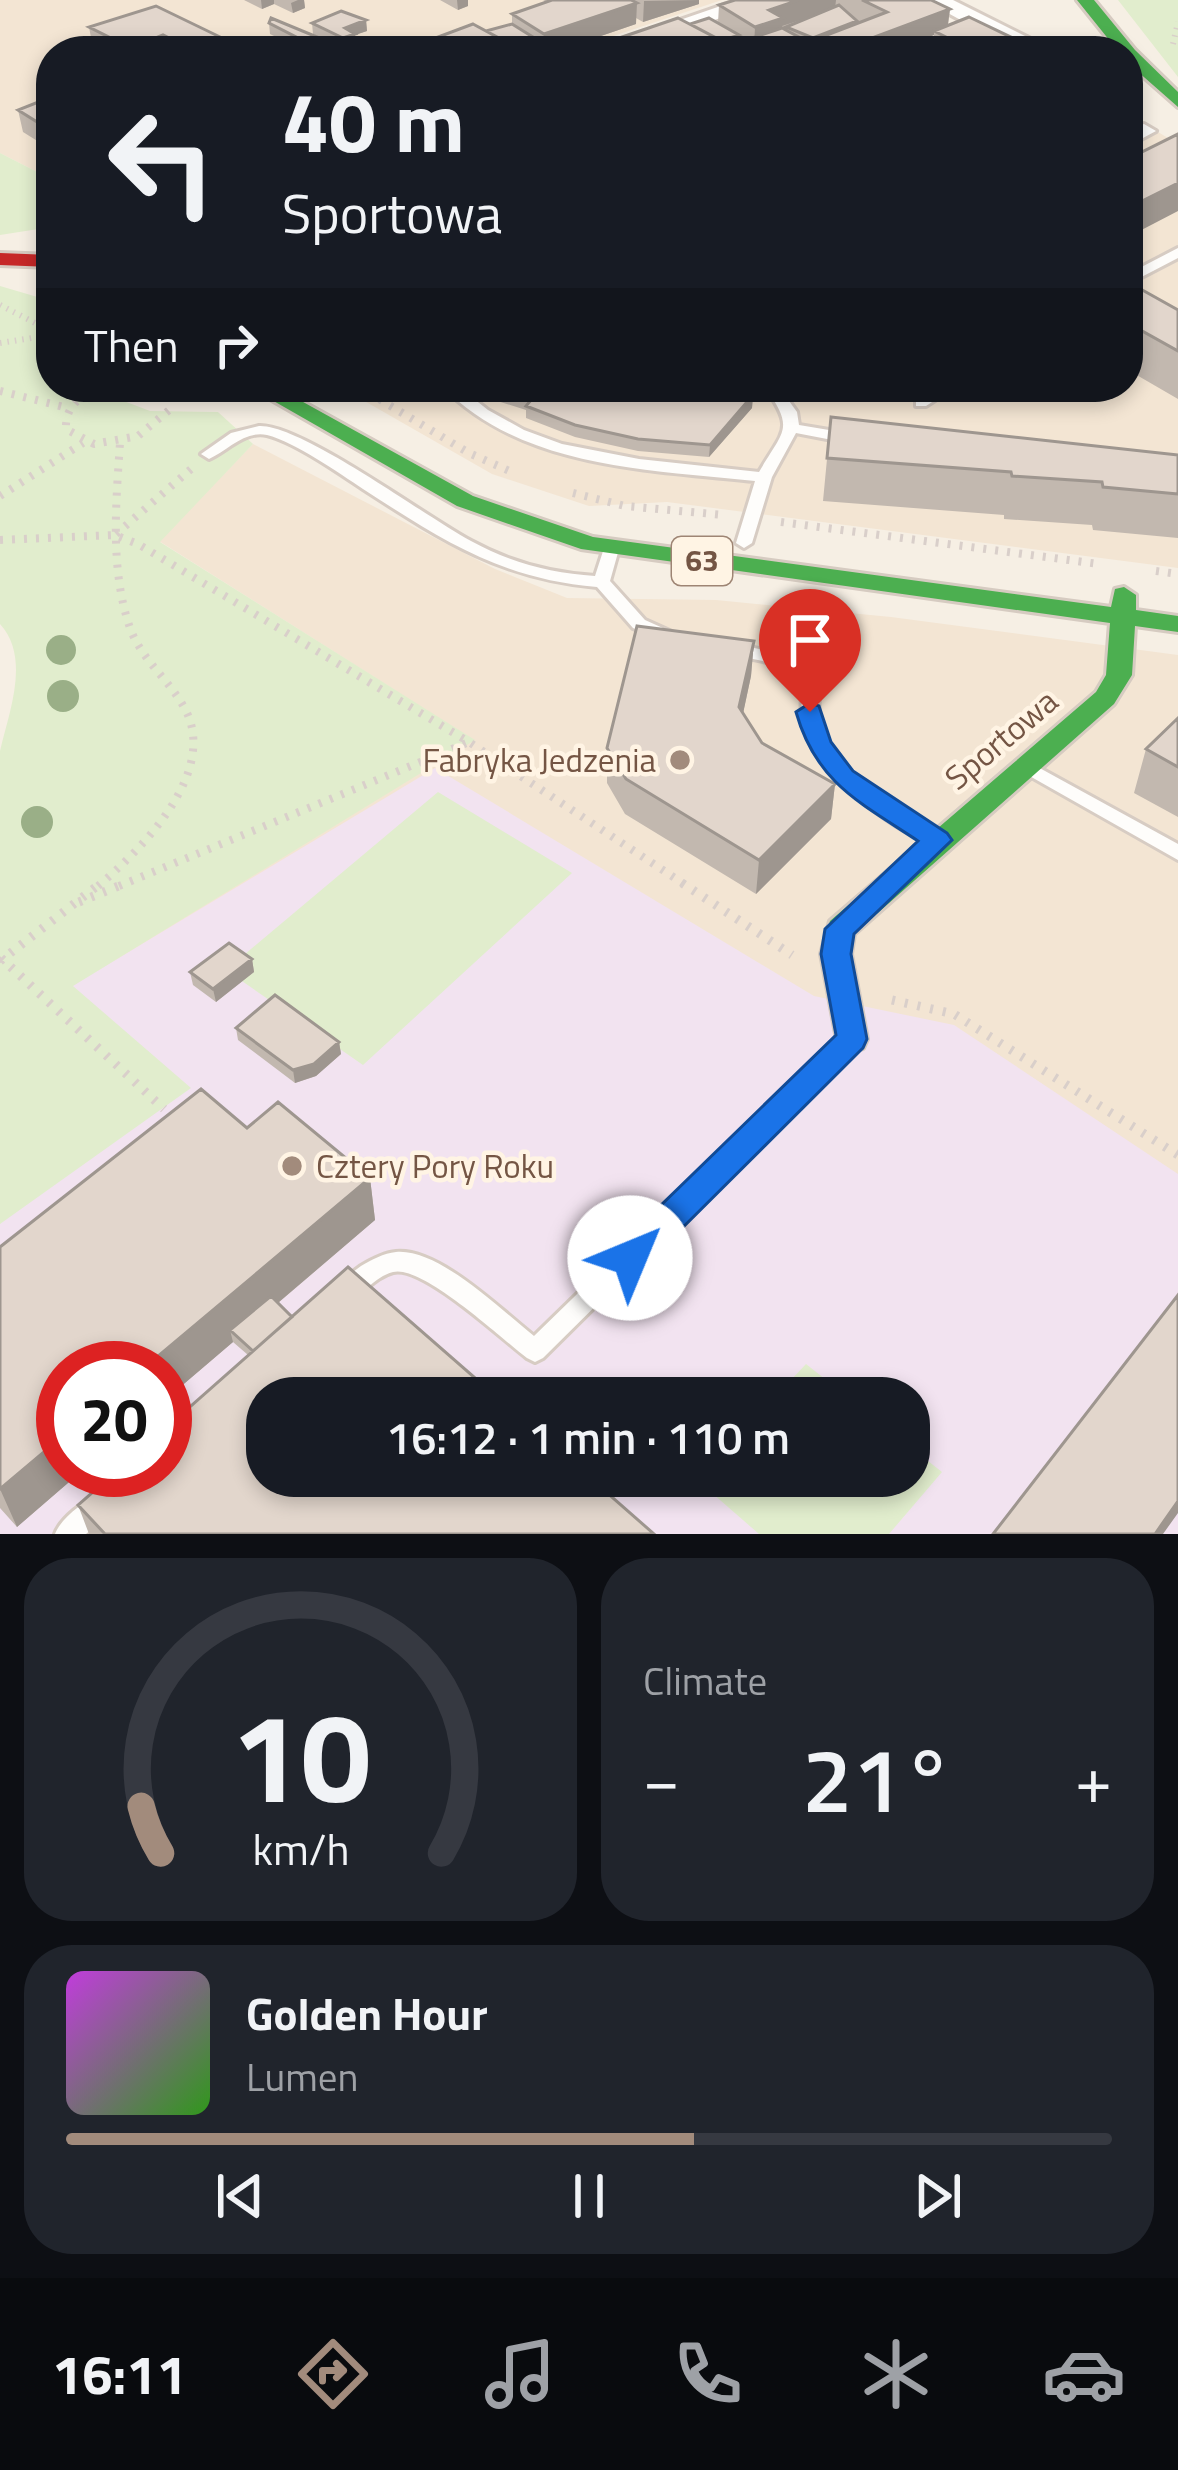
<!DOCTYPE html>
<html lang="en">
<head>
<meta charset="utf-8">
<style>
	body { margin:0; font-family:"Titillium Web",sans-serif; background:#20242c; color:#f1f3f6; height:100vh; display:flex; flex-direction:column; font-size:45px; white-space:nowrap }
	* { box-sizing:border-box; margin:0 }
	p { font-size:39px; color:#9ea1a6 }
	.icon { flex:none; width:66px; height:66px; fill:none; stroke:currentColor; stroke-width:2; stroke-linecap:round; stroke-linejoin:round }
	.map { position:relative; height:1534px; overflow:hidden }
	.drawer { display:flex; flex-direction:column; gap:24px; padding:24px; background:#0d0f14; flex:1 }
	.drawer>* { flex:none }
	.banner { position:absolute; left:36px; top:36px; width:1107px; height:366px; border-radius:48px; box-shadow:0 6px 18px #0003; background:#171b24; color:#f1f3f6; overflow:hidden }
	.speed { position:absolute; left:36px; top:1341px; display:flex; gap:24px; font-size:60px; font-weight:700; text-align:center }
	.speed>* { display:grid; place-content:center; width:156px; height:156px; border-radius:50%; background:#171b24; box-shadow:0 6px 18px #0003; line-height:1 }
	.speed .limit { border:18px solid #d22; background:#fff; color:#111 }
	.pin { position:absolute; display:grid; place-items:center; width:102px; height:102px; color:#fff; margin:-123px -51px; border-radius:50% 50% 50% 0; rotate:-45deg; box-shadow:0 0 12px #0007 }
	.pin .icon { rotate:45deg }
	.me { position:absolute; width:132px; margin:-66px; rotate:45deg; stroke-linejoin:round; filter:drop-shadow(0 0 9px #0008) }
	.turn { display:flex; align-items:center; gap:42px; height:252px; padding:0 48px; font-size:54px }
	.turn .icon { width:156px; height:156px; stroke-width:2.5 }
	.turn b { display:block; font-size:84px; line-height:102px }
	.then { display:flex; align-items:center; height:114px; padding:0 48px; background:#0003; gap:24px; font-size:45px }
	.big { font-size:90px; font-weight:600; line-height:1.1 }
	.drawer .widget { flex:1; display:flex; flex-direction:column; justify-content:center; gap:18px; min-width:0; padding:0 42px; border-radius:48px; background:#20242c }
	.drawer .dial { align-items:center; gap:0 }
	.dial svg { height:312px; overflow:visible; fill:none; stroke:#363941; stroke-width:7; stroke-linecap:round; text-anchor:middle }
	.dial text { fill:#f1f3f6; stroke:none }
	.song { display:flex; align-items:center; gap:36px }
	.cover { width:144px; height:144px; border-radius:18px; background:linear-gradient(135deg,hsl(290 70% 55%),hsl(110 70% 35%)) }
	.played { height:12px; border-radius:6px; background:linear-gradient(90deg,#a28b7c 60%,#363941 60%) }
	.keys { display:flex; justify-content:space-around; direction:ltr }
	.heat { display:flex; justify-content:space-between; align-items:center; font-size:66px; direction:ltr }
	.drawer .tiles { flex:1; display:grid; gap:24px; grid-template-columns:1fr 1fr }
	.widget:last-child { grid-column:span 2 }
	.trip { position:absolute; left:246px; top:1377px; width:684px; height:120px; border-radius:48px; background:#171b24; box-shadow:0 6px 18px #0003; font-weight:600; line-height:120px; text-align:center }
	.dock { display:flex; height:192px; justify-content:space-around; align-items:center; background:#090b0e; color:#9ea1a6 }
	.dock .icon { width:84px; height:84px }
	.dock .selected { color:#a28b7c }
	.dock b { font-size:54px; color:#f1f3f6 }
	.map>svg:first-child { display:block }
	.residential { fill:#f3e5d3; fill-rule:evenodd }
	.education { fill:#f2e3f0; fill-rule:evenodd }
	.green { fill:#e1edcd }
	.lines { fill:none; stroke-linecap:round; stroke-linejoin:round }
	.lane-casing { stroke:#d7ccc3; stroke-width:6 }
	.street-casing { stroke:#d7ccc3; stroke-width:6 }
	.fast-casing { stroke:#d6cbc1; stroke-width:6 }
	.jam-casing { stroke:#d6cbc1; stroke-width:6 }
	.path-far2 { stroke:#d9cfca; stroke-width:6; stroke-dasharray:1.5 6; stroke-linecap:butt }
	.path-far1 { stroke:#d9cfca; stroke-width:8; stroke-dasharray:3 9; stroke-linecap:butt }
	.path { stroke:#d9cfca; stroke-width:9; stroke-dasharray:3 10; stroke-linecap:butt }
	.lane { fill:#fefdfb; fill-rule:evenodd }
	.street { fill:#fefdfb; fill-rule:evenodd }
	.fast { fill:#4caf50; fill-rule:evenodd }
	.jam { fill:#c62828; fill-rule:evenodd }
	.tree { fill:#9aaf87 }
	.wall { fill:#c2b8af }
	.shaded-wall { fill:#9e968f }
	.building { fill:#e2d6cc; stroke:#9e968f; stroke-width:3 }
	.route { fill:#1a73e8; stroke:#114b97; stroke-width:3 }
	.poi-dot { fill:#a28b7c; stroke:#fff4e4; stroke-width:4.5 }
	.labels { text-anchor:middle; stroke-width:9; stroke-linejoin:round; paint-order:stroke }
	.shield { fill:#fff4e4; stroke:#9e8574; stroke-width:3 }
	.shield-label { font-size:30px; font-weight:bold; fill:#745544 }
	.street-label { font-size:33px; fill:#745544; stroke:#fff4e4 }
	.poi-label { font-size:33px; fill:#745544; stroke:#fff4e4; text-anchor:end }
</style>
</head>
<body>
<div class="map">
<svg width="1178" height="1534" viewBox="0 0 1178 1534">
	<rect width="100%" height="100%" fill="#f6efe4"/>
	<path class="residential" d="M0 0H722L568 51H51V179L0 153Z
		M1128 114 1178 144V568L667 502 589 506 492 474 340 387H1128Z
		M253 444 495 569 567 598 716 600 891 617 1178 655V1534H0V1224L72 986 474 740 159 541ZM63 1368H165V1470H63ZM267 1398H909V1476H267Z"/>
	<path class="education" d="M435 768 814 996 954 1025 1178 1174V1534H0V1224L72 986ZM63 1368H165V1470H63ZM267 1398H909V1476H267Z"/>
	<path class="green" d="M1118 0H1178V77Z
		M0 153 51 179V227L0 235Z
		M0 286 51 301V387H87L150 411 218 412 253 444 160 542 475 740 73 986 191 1088 0 1224V751C9 712 31 658 0 624Z
		M438 792 572 873 363 1065 226 970Z
		M806 1364 849 1398H774Z
		M909 1446 942 1472 889 1534H759L697 1480 701 1476H909Z"/>
	<g class="lines">
		<defs>
			<path id="lane" d="M1178 248V258L1128 284V274Z
				M443 387H459L488 410 524 430 562 444 639 459 759 472C784 429 795 430 765 387H779L797 412 799 425 853 434 861 439 853 444 796 433 772 477 752 543 744 548 736 543 755 481C649 470 522 468 443 387Z
				M938 387H955L926 406H916V400Z
				M259 426C301 424 426 517 471 541 511 563 551 573 595 576L605 545H617L619 549 610 581 645 620 674 633 676 637 668 643 633 628 597 587C501 579 442 540 363 489 339 473 295 442 267 435 245 430 227 451 209 459L201 454 231 433Z
				M730 643 821 662 824 666C821 681 817 698 819 713 826 775 897 806 944 835L946 840 944 845C919 848 850 795 833 776 822 764 812 750 807 736 798 714 802 692 806 670L724 653 722 649 724 645Z
				M1025 760 1178 844V860L1019 770 1016 766Z
				M852 1031 859 1033 862 1039 859 1045 543 1358 535 1362 527 1358C502 1339 422 1264 393 1272 374 1277 362 1296 345 1303L337 1300 334 1293C340 1282 350 1274 361 1266 371 1260 384 1253 396 1252 439 1248 502 1311 534 1336L845 1033Z
				M100 1494 109 1498 112 1506 109 1514 86 1534H55C61 1518 84 1501 100 1494Z"/>
			<path id="street" d="M738 0H772L626 51H590Z
				M924 0H953L1055 51H1024L986 33 943 51H911L968 24Z
				M1144 124 1156 131 1128 146V129Z"/>
			<path id="fast" d="M1077 0H1094L1135 50 1178 92V107L1128 63V51H1118Z
				M249 387H276L473 496 593 537 1111 607 1115 589 1124 587 1136 595V610L1178 616V632L1135 626 1132 675 1114 704 854 934 851 954 867 1039 863 1048 852 1051 841 1048 837 1039 821 954 830 921 1096 692 1106 675 1110 623 581 549 457 506Z"/>
			<path id="jam" d="M0 253 51 255V267L0 265Z"/>
		</defs>
		<use href="#lane" class="lane-casing"/>
		<use href="#street" class="street-casing"/>
		<use href="#fast" class="fast-casing"/>
		<use href="#jam" class="jam-casing"/>
		<path class="path-far2" d="M1173 44 1178 22
			M0 305 39 325 40 336
			M0 343 51 335"/>
		<path class="path-far1" d="M96 387C79 398 65 407 66 429L94 444 138 436 174 406
			M359 387 469 453 514 473
			M0 391 68 408
			M573 493 625 506 724 515
			M0 496 83 443
			M781 522 1099 564
			M116 534 191 469
			M0 540 115 535 138 544 469 742 687 886
			M1156 571 1178 574
			M98 886C142 849 219 772 185 709 169 679 140 659 129 625 110 567 116 503 120 443
			M119 886 469 742"/>
		<path class="path" d="M682 883 792 955
			M79 902 126 883
			M1 958 164 1109
			M0 961 101 883
			M892 1000 954 1014 1178 1155"/>
		<use href="#lane" class="lane"/>
		<use href="#street" class="street"/>
		<use href="#fast" class="fast"/>
		<use href="#jam" class="jam"/>
	</g>
	<g class="tree">
		<circle cx="61" cy="650" r="15"/>
		<circle cx="63" cy="696" r="16"/>
		<circle cx="37" cy="822" r="16"/>
	</g>
	<path class="wall" d="M244 0H304L305 8 293 13 274 4 262 9Z
		M440 0H468V6L458 10Z
		M543 0H699V4L643 22 636 18V24L557 51H439L438 37 486 31 512 24V14L547 2Z
		M735 0H931L950 9 948 26 1040 51H932L934 35 892 51H818V46L812 49 807 47V51H759L739 39V46L723 51H581L690 24 718 23 719 5Z
		M156 6 249 51H99L93 48 89 27Z
		M366 20 367 31 355 35 356 44 344 49 313 34 312 23Z
		M269 23 322 39 323 50 304 51 270 34Z
		M51 97V145L47 147 23 132 18 110Z
		M1128 282 1178 310V399L1128 370Z
		M478 387H741L753 395 752 408 709 457 638 451 575 437 526 418V410L491 399Z
		M831 417 1178 455V538L1093 530 1092 525 1004 519V515L823 501Z
		M754 641 751 676 743 713 762 743 835 784 831 819 756 894 625 814 607 783V748Z
		M1178 718V817L1134 793 1146 749Z
		M252 959 254 972 216 1002 193 985 190 972Z
		M236 1028 339 1042 341 1054 316 1076 295 1083 238 1040Z
		M247 1128 370 1178 375 1220 278 1303 292 1317 654 1534H89L78 1505 248 1355 233 1342 165 1400V1368L63 1470H83L17 1527 0 1508V1247Z"/>
	<path class="shaded-wall" d="M261 0H274V4L262 9Z
		M298 0H304L305 8 293 13 291 3Z
		M457 0H468V6L458 10Z
		M699 0V4L643 22 644 1Z
		M799 0H836L835 9 782 26 781 39 775 41 774 51H765V44L755 37 754 48 755 27 769 10Z
		M637 3 636 24 557 51H544V34Z
		M950 9 947 30 934 31V35L892 51H840Z
		M366 20 367 31 355 35 356 44 344 49 345 28Z
		M857 21 856 32 819 38 818 46 812 49 813 38Z
		M163 35 165 51H131V48Z
		M739 35V46L723 51H685L718 39Z
		M322 39 323 50 311 51 310 44Z
		M808 42 807 51H789V48Z
		M544 44V51H525Z
		M51 121V145L47 147 42 125Z
		M1178 183V211L1128 237V208Z
		M753 395 752 408 709 457 710 445Z
		M754 641 751 676 737 742 739 707Z
		M835 784 831 819 756 894 759 860Z
		M252 959 254 972 216 1002 213 989Z
		M339 1042 341 1054 316 1076 295 1083 293 1070Z
		M370 1178 375 1220 238 1337 230 1330 233 1342 165 1400V1368H144Z
		M63 1436V1470H83L17 1527 0 1489Z
		M1178 1501V1513L1163 1534H1155Z"/>
	<path class="building" d="M552 0H631L637 3 544 34 512 14Z
		M735 0H799L769 10 783 18 755 27 719 5Z
		M862 0H931L950 9 840 50 819 38 887 12Z
		M839 5 857 21 813 38 786 27Z
		M156 6 249 51H195L163 35 131 48 89 27Z
		M341 11 366 20 345 28 355 34 343 38 312 23Z
		M969 17 1040 51H974L934 31Z
		M271 18 322 39 310 44 269 23Z
		M678 18 718 39 685 51H673L667 47 657 51H581Z
		M709 18 739 35 718 42V39L690 24Z
		M473 24 512 45 494 51H464L438 37Z
		M512 24 544 44 525 51H516L512 49V45L486 31Z
		M782 28 808 42 789 48 775 41 765 44 755 37Z
		M51 97V121L42 125 18 110Z
		M1178 134V183L1128 208V159Z
		M1128 282 1178 310V351L1128 323Z
		M491 387H741L753 395 710 445 638 439 575 425 526 406 531 400Z
		M831 417 1178 455V494L1103 487 1102 482 1012 476 1011 472 827 458Z
		M637 626 754 641 739 707 762 743 835 784 759 860 626 779 607 748Z
		M1178 718V767L1146 749Z
		M229 943 252 959 213 989 190 972Z
		M275 995 339 1042 314 1064 293 1070 236 1028Z
		M201 1089 247 1128 278 1102 370 1178 144 1368H63V1436L0 1489V1247Z
		M348 1267 498 1398H267V1476H588L654 1534H105L78 1505 118 1470H165V1429Z
		M1178 1295V1501L1155 1534H993Z
		M271 1296 292 1317 253 1351 230 1330Z"/>
	<path class="route" d="M810 703 819 706 831 742 853 771 947 833 952 840 854 934 851 954 867 1039 863 1048 642 1268 630 1272 618 1268 613 1258 618 1247 836 1035 821 954 825 929 918 841C861 803 816 783 796 712Z"/>
	<g class="poi-dot">
		<circle cx="680" cy="760" r="12"/>
		<circle cx="292" cy="1166" r="12"/>
	</g>
	<g class="labels">
		<rect class="shield" x="672" y="537" width="60" height="48" rx="9"/>
		<g class="shield-label">
			<text x="702" y="571">63</text>
		</g>
		<g class="street-label">
			<text transform="translate(1001 739) rotate(-40)" y="12">Sportowa</text>
		</g>
		<g class="poi-label">
			<text x="656" y="772">Fabryka Jedzenia</text>
			<text x="316" y="1178" text-anchor="start">Cztery Pory Roku</text>
		</g>
	</g>
</svg>
<div class="speed"><div class="limit">20</div></div>
<div class="pin" style="left:810px;top:712px;background:#d93025"><svg class="icon" aria-label="arrive" viewBox="0 0 24 24"><path d="M6 21V4h12l-3 4 3 4H6"/></svg></div>
<svg class="me" style="left:630px;top:1258px" viewBox="-20 -20 40 40"><circle r="19" fill="#fff"/><path d="M0-13L10 11 0 6-10 11z" fill="#1a73e8"/></svg>
<div class="trip">16:12 · 1 min · 110 m</div>
<div class="banner">
<div class="turn"><svg class="icon" aria-label="left" viewBox="0 0 24 24"><path d="M17 20v-9H6M10 6l-5 5 5 5"/></svg><div><b>40 m</b>Sportowa</div></div>
<div class="then">Then<svg class="icon" aria-label="right" viewBox="0 0 24 24"><path d="M7 20v-9h11M14 6l5 5-5 5"/></svg></div>
</div>
</div>
<section class="drawer">
<div class="tiles">
<div class="widget dial"><svg viewBox="0 0 100 80">
<path d="M14 69A42 42 0 1 1 86 69"/>
<path d="M14 69A42 42 0 0 1 9 57" stroke="#a28b7c"/>
<text x="50" y="56" font-size="32" font-weight="700">10</text>
<text x="50" y="72" font-size="11">km/h</text>
</svg></div>
<div class="widget"><p>Climate</p>
<div class="heat"><a>−</a><b class="big">21°</b><a>+</a></div>
</div>
<div class="widget">
<div class="song"><i class="cover"></i><div><b>Golden Hour</b><p>Lumen</p></div></div>
<div class="played"></div>
<div class="keys"><svg class="icon" aria-label="previous" viewBox="0 0 24 24"><path d="M18 5L8 12l10 7zM5 5v14"/></svg><svg class="icon" aria-label="pause" viewBox="0 0 24 24"><path d="M8 5v14M16 5v14"/></svg><svg class="icon" aria-label="next" viewBox="0 0 24 24"><path d="M6 5l10 7-10 7zM19 5v14"/></svg></div>
</div>
</div>
</section>
<nav class="dock">
<b>16:11</b>
<svg class="icon selected" aria-label="directions" viewBox="0 0 24 24"><path d="M12 3l9 9-9 9-9-9zM9 14v-3h6M13 9l2 2-2 2"/></svg>
<svg class="icon" aria-label="music" viewBox="0 0 24 24"><path d="M9 18V5l10-2v13"/><circle cx="6" cy="18" r="3"/><circle cx="16" cy="16" r="3"/></svg>
<svg class="icon" aria-label="phone" viewBox="0 0 24 24"><path d="M5 4h4l2 5-3 2q2 4 5 5l2-3 5 2v4C11 20 4 13 5 4z"/></svg>
<svg class="icon" aria-label="climate" viewBox="0 0 24 24"><path d="M12 3v18M4 7l16 10M4 17L20 7"/></svg>
<svg class="icon" aria-label="car" viewBox="0 0 24 24"><path d="M5 17H2v-5l4-1 3-4h7l3 4 3 1v5h-3M9 17h6M6 11h13"/><circle cx="7" cy="17" r="2"/><circle cx="17" cy="17" r="2"/></svg>
</nav>
</body>
</html>
